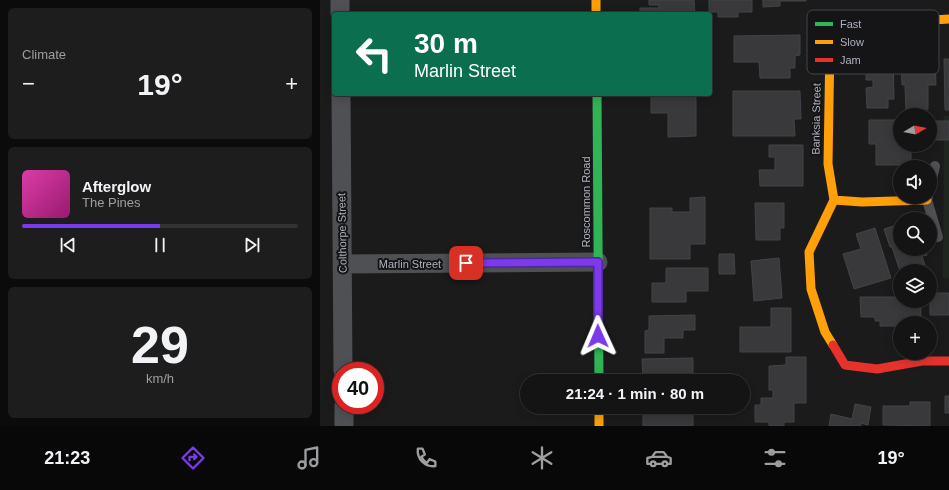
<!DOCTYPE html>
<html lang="en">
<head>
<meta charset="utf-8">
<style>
	body { margin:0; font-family:Arial,sans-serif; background:#1d1d1d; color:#f1f3f6; height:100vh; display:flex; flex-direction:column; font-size:15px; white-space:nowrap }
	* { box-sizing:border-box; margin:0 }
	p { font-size:13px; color:#9d9ea0 }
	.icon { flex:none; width:22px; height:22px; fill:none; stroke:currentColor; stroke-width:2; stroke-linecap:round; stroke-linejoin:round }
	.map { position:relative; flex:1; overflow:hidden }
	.side { display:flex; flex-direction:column; gap:8px; padding:8px; background:#0b0b0b; width:320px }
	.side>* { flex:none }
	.guide { position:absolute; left:12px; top:12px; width:380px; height:84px; border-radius:4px; box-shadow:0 2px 10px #0003,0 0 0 1px #333334; background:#0b6e4f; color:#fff; overflow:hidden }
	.needle { width:26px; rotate:80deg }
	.buttons { position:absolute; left:573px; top:108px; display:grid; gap:8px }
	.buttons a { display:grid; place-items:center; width:44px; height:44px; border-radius:50%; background:#141414; box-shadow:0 2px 10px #0003,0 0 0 1px #333334; font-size:20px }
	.speed { position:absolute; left:12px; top:362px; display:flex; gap:8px; font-size:20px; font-weight:700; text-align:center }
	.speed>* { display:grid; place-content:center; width:52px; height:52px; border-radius:50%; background:#141414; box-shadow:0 2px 10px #0003,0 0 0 1px #333334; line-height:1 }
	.speed .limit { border:6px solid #d22; background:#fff; color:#111 }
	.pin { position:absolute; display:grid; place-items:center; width:34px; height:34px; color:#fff; margin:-17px; border-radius:8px; box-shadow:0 2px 6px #0006 }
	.me { position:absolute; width:44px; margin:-22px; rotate:359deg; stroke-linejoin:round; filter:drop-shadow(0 0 3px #0008) }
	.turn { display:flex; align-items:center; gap:14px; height:84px; padding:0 16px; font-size:18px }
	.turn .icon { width:52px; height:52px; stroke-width:2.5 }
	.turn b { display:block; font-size:28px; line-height:34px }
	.big { font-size:30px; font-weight:700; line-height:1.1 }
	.side .widget { flex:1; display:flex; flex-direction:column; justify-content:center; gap:6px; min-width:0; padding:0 14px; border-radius:6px; background:#1d1d1d }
	.side .dial { align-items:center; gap:0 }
	.dial b { font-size:52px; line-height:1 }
	.song { display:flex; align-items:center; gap:12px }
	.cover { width:48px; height:48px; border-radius:6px; background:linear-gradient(135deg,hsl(320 70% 55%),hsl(320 70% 35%)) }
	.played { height:4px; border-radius:2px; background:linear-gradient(90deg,#7c3aed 50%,#333334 50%) }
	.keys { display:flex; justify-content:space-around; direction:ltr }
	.heat { display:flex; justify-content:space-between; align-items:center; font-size:22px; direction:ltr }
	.trip { position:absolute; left:200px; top:374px; width:230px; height:40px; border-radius:20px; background:#141414; box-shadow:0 2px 10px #0003,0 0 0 1px #333334; font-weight:700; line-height:40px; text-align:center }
	.menu { display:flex; height:64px; justify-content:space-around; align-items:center; background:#080808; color:#9d9ea0 }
	.menu .icon { width:28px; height:28px }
	.menu .current { color:#7c3aed }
	.menu b { font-size:18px; color:#f1f3f6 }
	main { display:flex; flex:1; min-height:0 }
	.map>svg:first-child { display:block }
	.green { fill:#1f2620 }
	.building { fill:#39393b; stroke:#434447 }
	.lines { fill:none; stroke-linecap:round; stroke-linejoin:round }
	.lane { stroke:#4f5054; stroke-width:10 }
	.street { stroke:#4f5054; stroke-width:19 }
	.fast { stroke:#30b455; stroke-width:9 }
	.slow { stroke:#ff9f0a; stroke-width:9 }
	.jam { stroke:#e5322d; stroke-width:9 }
	.route-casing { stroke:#51269a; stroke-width:10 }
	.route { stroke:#7c3aed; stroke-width:7 }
	.labels { text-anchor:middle; stroke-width:4; stroke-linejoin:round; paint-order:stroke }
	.street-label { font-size:11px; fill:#adb1bc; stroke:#151517 }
	.key { fill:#151517; stroke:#434449; stroke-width:1 }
	.key-label { font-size:11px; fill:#adb1bc }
</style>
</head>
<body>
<main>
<section class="side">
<div class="widget"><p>Climate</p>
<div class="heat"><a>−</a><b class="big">19°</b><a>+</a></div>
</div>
<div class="widget">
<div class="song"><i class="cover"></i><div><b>Afterglow</b><p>The Pines</p></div></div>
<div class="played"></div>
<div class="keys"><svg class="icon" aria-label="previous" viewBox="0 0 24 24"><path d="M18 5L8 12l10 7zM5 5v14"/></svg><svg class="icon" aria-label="pause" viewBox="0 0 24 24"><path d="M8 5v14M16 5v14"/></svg><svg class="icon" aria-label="next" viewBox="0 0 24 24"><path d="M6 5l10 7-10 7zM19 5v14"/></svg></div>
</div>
<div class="widget dial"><b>29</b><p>km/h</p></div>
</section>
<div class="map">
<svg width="629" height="426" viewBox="0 0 629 426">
	<rect width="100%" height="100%" fill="#1b1b1b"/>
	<path class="green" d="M624 116H629V278H623Z"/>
	<path class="building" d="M329 0H374L375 14H320V8H339V5H329Z
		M389 0H432V12H418V17H398V12H389Z
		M443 0H486V1H460V6L443 7Z
		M480 35V55L475 56V68H470V78H440L439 62H414V36Z
		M558 55H573L574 99H568V108H547L546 88 553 87V80H546V59H558Z
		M615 55 616 85H608V109L586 110 585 85H582L581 56Z
		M624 59H629V110H625Z
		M413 91H480L481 119H474L475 136H413Z
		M331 94H376V136L348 137V113H331Z
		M549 120H580V145H591V165H556V144H549Z
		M611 121H629V140H611Z
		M449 145H483V186H440L439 170H455V157H449Z
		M385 197V244H370V259H330V208H352V212H370V198Z
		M435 203H464V228H460V240H436Z
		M580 224V249H605L607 255 602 256 606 269 602 271H580L572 247H570L564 229Z
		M555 228 571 278 534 289 523 254 541 249 536 234Z
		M399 254H414L415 274H399Z
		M459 258 462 298 434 301 431 261Z
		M346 268H388V291H366V302H332V283H346Z
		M610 293H629V315H610Z
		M540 297H580V301H601V320L583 321V323H580V326H560V321H555V317H541Z
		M451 308H471V352H420V327H451Z
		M375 315V330H363V338H344V353H325V331L329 330V316Z
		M466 357H486V403H474V422H464V426H449V422H435V405H441V398H453V390H449V366L466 365Z
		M373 358V381H323L322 359Z
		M625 396H629V413H625Z
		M590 402H610V426L563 425V406H590Z
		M535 404 551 407 548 425 541 423V426H509L511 414 532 419Z
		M323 409H373V426H323Z"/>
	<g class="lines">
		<path class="lane" d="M610 187 615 166
			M608 197 607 200 618 237"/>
		<path class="street" d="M20 0V14
			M21 94 23 371
			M22 264 278 262
			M24 405V426"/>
		<path class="fast" d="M277 94 279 381"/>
		<path class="slow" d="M276 0V14
			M514 200 508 164 510 43 536 25 629 19
			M513 345 505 332 491 289 489 252 514 200 542 202 607 200
			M279 407V426"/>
		<path class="jam" d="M513 345 525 365 557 369 602 361H629"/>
	</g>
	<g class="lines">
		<defs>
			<path id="route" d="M146 263 278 262V336"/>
		</defs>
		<use href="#route" class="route-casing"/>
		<use href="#route" class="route"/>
	</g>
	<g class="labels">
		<g class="street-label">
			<text transform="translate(496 119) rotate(-89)" y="4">Banksia Street</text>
			<text transform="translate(266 202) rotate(-90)" y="4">Roscommon Road</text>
			<text transform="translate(22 233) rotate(-91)" y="4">Colthorpe Street</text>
			<text x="90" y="268">Marlin Street</text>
		</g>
	</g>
	<rect x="487" y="10" width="132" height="64" rx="6" class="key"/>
	<rect x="495" y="22" width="18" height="4" fill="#30b455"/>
	<rect x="495" y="40" width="18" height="4" fill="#ff9f0a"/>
	<rect x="495" y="58" width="18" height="4" fill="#e5322d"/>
	<g class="key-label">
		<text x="520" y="28">Fast</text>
		<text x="520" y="46">Slow</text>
		<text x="520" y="64">Jam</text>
	</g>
</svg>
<div class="buttons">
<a><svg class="needle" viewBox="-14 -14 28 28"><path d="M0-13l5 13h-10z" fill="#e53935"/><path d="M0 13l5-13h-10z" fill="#9d9ea0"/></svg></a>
<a><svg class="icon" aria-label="sound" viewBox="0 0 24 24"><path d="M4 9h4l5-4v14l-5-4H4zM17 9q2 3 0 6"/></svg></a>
<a><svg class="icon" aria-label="search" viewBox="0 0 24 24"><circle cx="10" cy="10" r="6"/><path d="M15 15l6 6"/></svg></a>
<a><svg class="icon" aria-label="layers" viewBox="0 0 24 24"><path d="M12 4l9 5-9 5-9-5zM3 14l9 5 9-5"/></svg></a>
<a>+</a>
</div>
<div class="speed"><div class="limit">40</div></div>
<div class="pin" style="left:146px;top:263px;background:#d93025"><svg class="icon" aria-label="arrive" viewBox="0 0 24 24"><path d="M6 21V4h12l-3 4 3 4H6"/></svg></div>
<svg class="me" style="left:278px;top:336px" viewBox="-20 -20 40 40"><path d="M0-17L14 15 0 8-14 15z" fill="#7c3aed" stroke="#fff" stroke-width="4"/></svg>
<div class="trip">21:24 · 1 min · 80 m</div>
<div class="guide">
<div class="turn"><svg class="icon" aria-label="left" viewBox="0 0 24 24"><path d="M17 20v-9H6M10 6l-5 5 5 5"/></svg><div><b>30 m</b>Marlin Street</div></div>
</div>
</div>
</main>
<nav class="menu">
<b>21:23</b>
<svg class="icon current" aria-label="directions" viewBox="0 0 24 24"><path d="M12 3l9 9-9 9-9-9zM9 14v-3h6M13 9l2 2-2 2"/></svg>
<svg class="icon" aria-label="music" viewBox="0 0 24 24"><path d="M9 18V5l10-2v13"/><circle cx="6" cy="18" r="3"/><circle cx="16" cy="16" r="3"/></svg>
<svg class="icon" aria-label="phone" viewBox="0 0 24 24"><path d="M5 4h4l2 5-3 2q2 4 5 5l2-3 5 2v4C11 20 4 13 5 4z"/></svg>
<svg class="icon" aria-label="climate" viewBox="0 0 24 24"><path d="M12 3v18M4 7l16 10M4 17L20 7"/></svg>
<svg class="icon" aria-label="car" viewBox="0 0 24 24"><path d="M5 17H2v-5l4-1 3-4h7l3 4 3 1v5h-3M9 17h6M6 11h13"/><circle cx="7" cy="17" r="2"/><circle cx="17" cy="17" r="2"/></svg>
<svg class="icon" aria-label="filters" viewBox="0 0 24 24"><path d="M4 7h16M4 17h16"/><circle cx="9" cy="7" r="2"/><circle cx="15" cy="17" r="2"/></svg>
<b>19°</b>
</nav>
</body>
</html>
